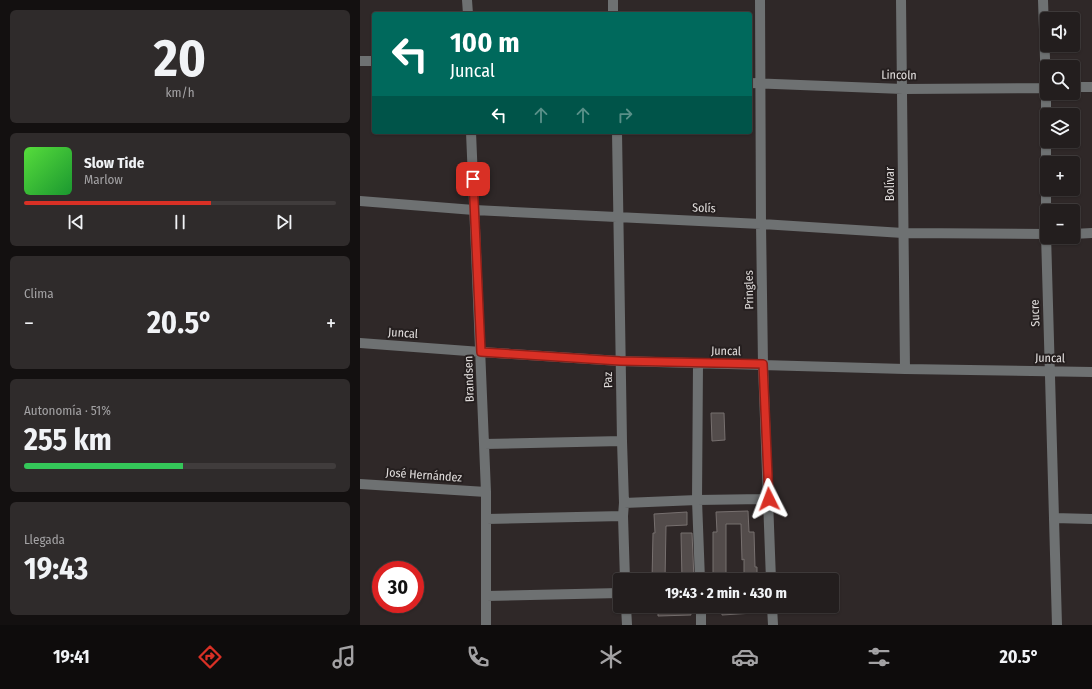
<!DOCTYPE html>
<html lang="es">
<head>
<meta charset="utf-8">
<style>
	body { margin:0; font-family:"Fira Sans Condensed",sans-serif; background:#2f2b2b; color:#f1f3f6; height:100vh; display:flex; flex-direction:column; font-size:15px; white-space:nowrap }
	* { box-sizing:border-box; margin:0 }
	p { font-size:13px; color:#a3a2a4 }
	.icon { flex:none; width:22px; height:22px; fill:none; stroke:currentColor; stroke-width:2; stroke-linecap:round; stroke-linejoin:round }
	.map { position:relative; flex:1; overflow:hidden }
	.drawer { display:flex; flex-direction:column; gap:10px; padding:10px; background:#131010; width:360px }
	.drawer>* { flex:none }
	.banner { position:absolute; left:12px; top:12px; width:380px; height:122px; border-radius:4px; box-shadow:0 1px 3px #0004,0 0 0 1px #403c3c; background:#00695c; color:#fff; overflow:hidden }
	.buttons { position:absolute; left:680px; top:12px; display:grid; gap:8px }
	.buttons a { display:grid; place-items:center; width:40px; height:40px; border-radius:4px; background:#231e1e; box-shadow:0 1px 3px #0004,0 0 0 1px #403c3c; font-size:20px }
	.speed { position:absolute; left:12px; top:561px; display:flex; gap:8px; font-size:20px; font-weight:700; text-align:center }
	.speed>* { display:grid; place-content:center; width:52px; height:52px; border-radius:50%; background:#231e1e; box-shadow:0 1px 3px #0004,0 0 0 1px #403c3c; line-height:1 }
	.speed .limit { border:6px solid #d22; background:#fff; color:#111 }
	.pin { position:absolute; display:grid; place-items:center; width:34px; height:34px; color:#fff; margin:-17px; border-radius:8px; box-shadow:0 2px 6px #0006 }
	.me { position:absolute; width:44px; margin:-22px; rotate:357deg; stroke-linejoin:round; filter:drop-shadow(0 0 3px #0008) }
	.turn { display:flex; align-items:center; gap:14px; height:84px; padding:0 12px; font-size:18px }
	.turn .icon { width:52px; height:52px; stroke-width:2.5 }
	.turn b { display:block; font-size:28px; line-height:34px }
	.lanes { display:flex; align-items:center; height:38px; padding:0 12px; background:#0003; justify-content:center; gap:20px; direction:ltr }
	.lanes .off { opacity:.35 }
	.big { font-size:30px; font-weight:700; line-height:1.1 }
	.drawer .widget { flex:1; display:flex; flex-direction:column; justify-content:center; gap:6px; min-width:0; padding:0 14px; border-radius:6px; background:#2f2b2b }
	.drawer .dial { align-items:center; gap:0 }
	.dial b { font-size:52px; line-height:1 }
	.song { display:flex; align-items:center; gap:12px }
	.cover { width:48px; height:48px; border-radius:6px; background:linear-gradient(135deg,hsl(110 70% 55%),hsl(130 70% 35%)) }
	.played { height:4px; border-radius:2px; background:linear-gradient(90deg,#d93025 60%,#403c3c 60%) }
	.keys { display:flex; justify-content:space-around; direction:ltr }
	.heat { display:flex; justify-content:space-between; align-items:center; font-size:22px; direction:ltr }
	.charge { height:6px; border-radius:3px; background:linear-gradient(90deg,#34c759 51%,#403c3c 0) }
	.trip { position:absolute; left:253px; top:573px; width:226px; height:40px; border-radius:4px; background:#231e1e; box-shadow:0 1px 3px #0004,0 0 0 1px #403c3c; font-weight:700; line-height:40px; text-align:center }
	.tab-bar { display:flex; height:64px; justify-content:space-around; align-items:center; background:#0e0c0c; color:#a3a2a4 }
	.tab-bar .icon { width:28px; height:28px }
	.tab-bar .selected { color:#d93025 }
	.tab-bar b { font-size:18px; color:#f1f3f6 }
	main { display:flex; flex:1; min-height:0 }
	.map>svg:first-child { display:block }
	.building { fill:#534c4b; stroke:#77706f }
	.lines { fill:none; stroke-linecap:round; stroke-linejoin:round }
	.minor { stroke:#6e7172; stroke-width:10 }
	.route-casing { stroke:#8d1f18; stroke-width:10 }
	.route { stroke:#d93025; stroke-width:7 }
	.labels { text-anchor:middle; stroke-width:4; stroke-linejoin:round; paint-order:stroke }
	.street-label { font-size:12px; fill:#e1dddc; stroke:#251f1f }
</style>
</head>
<body>
<main>
<section class="drawer">
<div class="widget dial"><b>20</b><p>km/h</p></div>
<div class="widget">
<div class="song"><i class="cover"></i><div><b>Slow Tide</b><p>Marlow</p></div></div>
<div class="played"></div>
<div class="keys"><svg class="icon" aria-label="previous" viewBox="0 0 24 24"><path d="M18 5L8 12l10 7zM5 5v14"/></svg><svg class="icon" aria-label="pause" viewBox="0 0 24 24"><path d="M8 5v14M16 5v14"/></svg><svg class="icon" aria-label="next" viewBox="0 0 24 24"><path d="M6 5l10 7-10 7zM19 5v14"/></svg></div>
</div>
<div class="widget"><p>Clima</p>
<div class="heat"><a>−</a><b class="big">20.5°</b><a>+</a></div>
</div>
<div class="widget"><p>Autonomía · 51%</p><b class="big">255 km</b><div class="charge"></div></div>
<div class="widget"><p>Llegada</p><b class="big">19:43</b></div>
</section>
<div class="map">
<svg width="732" height="625" viewBox="0 0 732 625">
	<rect width="100%" height="100%" fill="#2f2828"/>
	<path class="building" d="M351 413H364L365 440 352 441Z
		M388 511 389 532H394L395 567H397V580H384V559L382 560 381 524H366V580H353V532H357L356 512Z
		M327 512V525L306 526 305 580H292L293 533H295L294 514Z
		M321 533H332L334 580H322Z
		M298 606H330L331 615 298 616Z
		M361 606H394V613L362 615Z"/>
	<g class="lines">
		<path class="minor" d="M107 0 108 14
			M253 0V14
			M400 0 401 224 403 365 411 580
			M541 0 545 369
			M683 0 686 88V234L697 625
			M0 61H14
			M390 83 543 89 687 88
			M713 87H732
			M111 132 126 492V625
			M257 132 262 441 264 503 263 516 265 580
			M0 201 114 210 401 224 543 233 687 234
			M713 234 732 233
			M0 343 121 352 260 361 545 369 732 372
			M338 364 337 500 340 580
			M124 444 262 441
			M0 484 126 492
			M264 503 337 500 409 499
			M694 518 732 519
			M126 519 263 516
			M126 596 260 593
			M266 606 267 625
			M341 606V625
			M412 606 413 625"/>
	</g>
	<g class="lines">
		<defs>
			<path id="route" d="M113 179 121 352 260 361 403 364 409 499"/>
		</defs>
		<use href="#route" class="route-casing"/>
		<use href="#route" class="route"/>
	</g>
	<g class="labels">
		<g class="street-label">
			<text transform="translate(539 75) rotate(1)" y="4">Lincoln</text>
			<text transform="translate(530 184) rotate(-90)" y="4">Bolívar</text>
			<text transform="translate(344 208) rotate(2)" y="4">Solís</text>
			<text transform="translate(389 290) rotate(-91)" y="4">Pringles</text>
			<text transform="translate(675 313) rotate(-92)" y="4">Sucre</text>
			<text transform="translate(43 333) rotate(4)" y="4">Juncal</text>
			<text transform="translate(366 351) rotate(1)" y="4">Juncal</text>
			<text transform="translate(690 358) rotate(1)" y="4">Juncal</text>
			<text transform="translate(109 379) rotate(-92)" y="4">Brandsen</text>
			<text transform="translate(248 380) rotate(-91)" y="4">Paz</text>
			<text transform="translate(64 475) rotate(4)" y="4">José Hernández</text>
		</g>
	</g>
</svg>
<div class="buttons">
<a><svg class="icon" aria-label="sound" viewBox="0 0 24 24"><path d="M4 9h4l5-4v14l-5-4H4zM17 9q2 3 0 6"/></svg></a>
<a><svg class="icon" aria-label="search" viewBox="0 0 24 24"><circle cx="10" cy="10" r="6"/><path d="M15 15l6 6"/></svg></a>
<a><svg class="icon" aria-label="layers" viewBox="0 0 24 24"><path d="M12 4l9 5-9 5-9-5zM3 14l9 5 9-5"/></svg></a>
<a>+</a>
<a>−</a>
</div>
<div class="speed"><div class="limit">30</div></div>
<div class="pin" style="left:113px;top:179px;background:#d93025"><svg class="icon" aria-label="arrive" viewBox="0 0 24 24"><path d="M6 21V4h12l-3 4 3 4H6"/></svg></div>
<svg class="me" style="left:409px;top:499px" viewBox="-20 -20 40 40"><path d="M0-17L14 15 0 8-14 15z" fill="#d93025" stroke="#fff" stroke-width="4"/></svg>
<div class="trip">19:43 · 2 min · 430 m</div>
<div class="banner">
<div class="turn"><svg class="icon" aria-label="left" viewBox="0 0 24 24"><path d="M17 20v-9H6M10 6l-5 5 5 5"/></svg><div><b>100 m</b>Juncal</div></div>
<div class="lanes"><svg class="icon" aria-label="left" viewBox="0 0 24 24"><path d="M17 20v-9H6M10 6l-5 5 5 5"/></svg><svg class="icon off" aria-label="ahead" viewBox="0 0 24 24"><path d="M12 20V5M6 11l6-6 6 6"/></svg><svg class="icon off" aria-label="ahead" viewBox="0 0 24 24"><path d="M12 20V5M6 11l6-6 6 6"/></svg><svg class="icon off" aria-label="right" viewBox="0 0 24 24"><path d="M7 20v-9h11M14 6l5 5-5 5"/></svg></div>
</div>
</div>
</main>
<nav class="tab-bar">
<b>19:41</b>
<svg class="icon selected" aria-label="directions" viewBox="0 0 24 24"><path d="M12 3l9 9-9 9-9-9zM9 14v-3h6M13 9l2 2-2 2"/></svg>
<svg class="icon" aria-label="music" viewBox="0 0 24 24"><path d="M9 18V5l10-2v13"/><circle cx="6" cy="18" r="3"/><circle cx="16" cy="16" r="3"/></svg>
<svg class="icon" aria-label="phone" viewBox="0 0 24 24"><path d="M5 4h4l2 5-3 2q2 4 5 5l2-3 5 2v4C11 20 4 13 5 4z"/></svg>
<svg class="icon" aria-label="climate" viewBox="0 0 24 24"><path d="M12 3v18M4 7l16 10M4 17L20 7"/></svg>
<svg class="icon" aria-label="car" viewBox="0 0 24 24"><path d="M5 17H2v-5l4-1 3-4h7l3 4 3 1v5h-3M9 17h6M6 11h13"/><circle cx="7" cy="17" r="2"/><circle cx="17" cy="17" r="2"/></svg>
<svg class="icon" aria-label="filters" viewBox="0 0 24 24"><path d="M4 7h16M4 17h16"/><circle cx="9" cy="7" r="2"/><circle cx="15" cy="17" r="2"/></svg>
<b>20.5°</b>
</nav>
</body>
</html>
